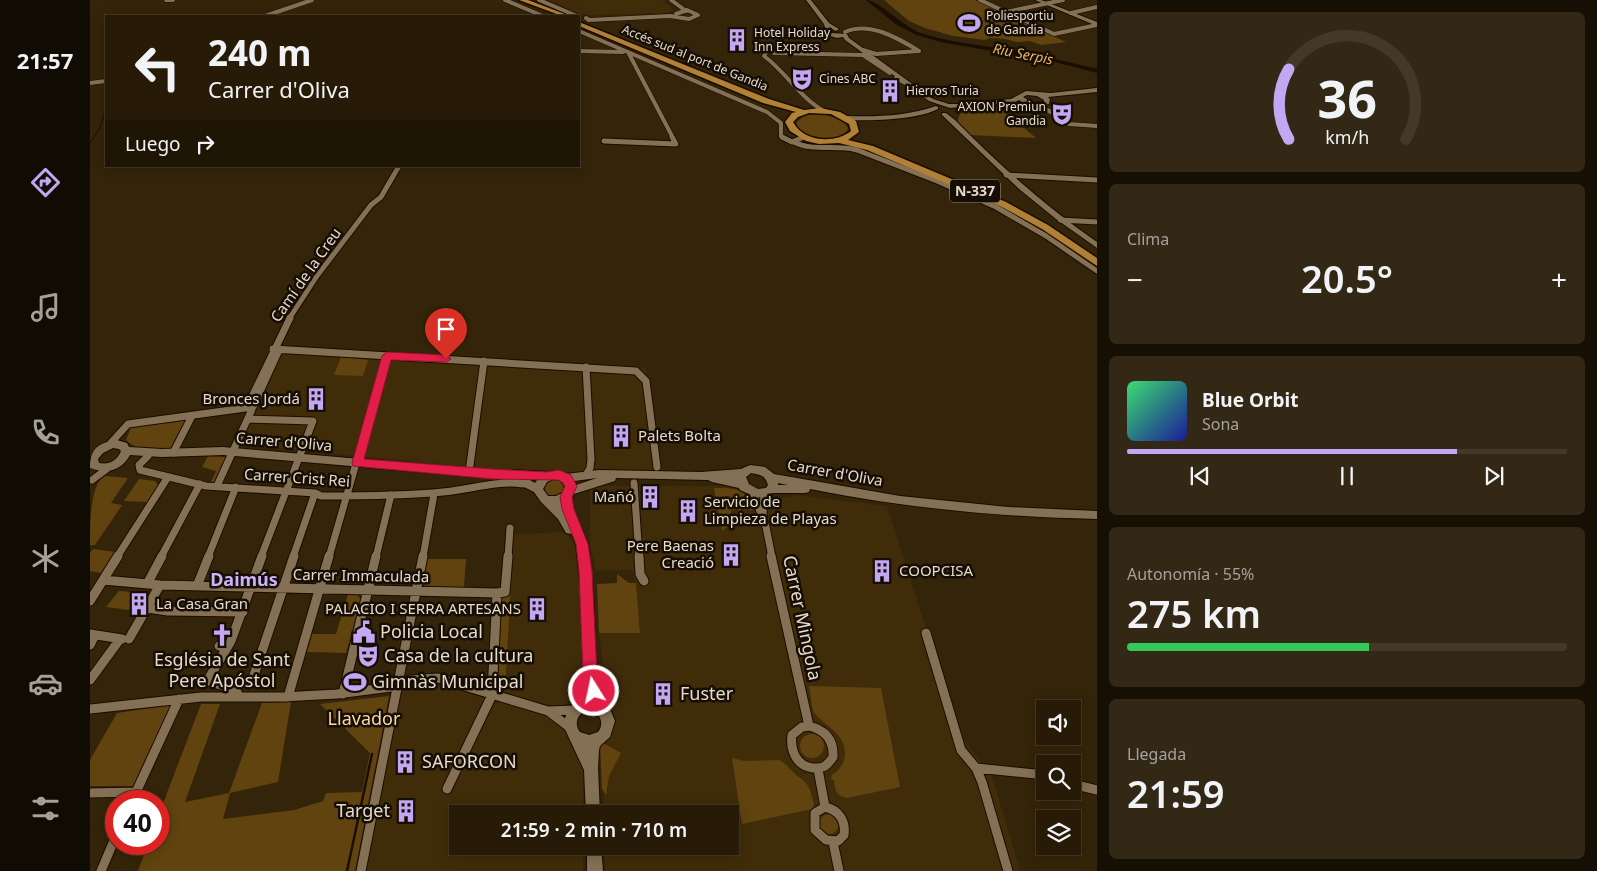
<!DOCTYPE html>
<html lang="es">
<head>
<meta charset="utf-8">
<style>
	body { margin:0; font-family:"Noto Sans",sans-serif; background:#332815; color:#f1f3f6; height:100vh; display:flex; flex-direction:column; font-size:19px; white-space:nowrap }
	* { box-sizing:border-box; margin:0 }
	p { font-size:16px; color:#a4a19b }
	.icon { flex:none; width:28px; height:28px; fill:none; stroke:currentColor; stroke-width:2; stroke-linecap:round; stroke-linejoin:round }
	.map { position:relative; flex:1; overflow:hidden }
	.panel { display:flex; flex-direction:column; gap:12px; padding:12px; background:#150f04; width:500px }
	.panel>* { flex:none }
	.banner { position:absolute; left:15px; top:15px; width:475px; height:152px; border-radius:0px; box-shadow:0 2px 12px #0003,0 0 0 1px #433928; background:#271b07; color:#f1f3f6; overflow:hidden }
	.controls { position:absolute; left:946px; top:700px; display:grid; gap:10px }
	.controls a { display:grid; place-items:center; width:45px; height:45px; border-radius:0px; background:#271b07; box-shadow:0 2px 12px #0003,0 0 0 1px #433928; font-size:25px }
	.speed { position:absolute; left:15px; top:790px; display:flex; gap:10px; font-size:25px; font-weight:700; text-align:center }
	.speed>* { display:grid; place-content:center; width:65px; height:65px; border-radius:50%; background:#271b07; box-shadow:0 2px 12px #0003,0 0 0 1px #433928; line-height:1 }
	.speed .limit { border:8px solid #d22; background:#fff; color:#111 }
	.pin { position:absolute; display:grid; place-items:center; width:42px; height:42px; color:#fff; margin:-51px -21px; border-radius:50% 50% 50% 0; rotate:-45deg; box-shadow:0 0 5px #0007 }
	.pin .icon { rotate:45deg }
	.me { position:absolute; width:55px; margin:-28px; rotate:350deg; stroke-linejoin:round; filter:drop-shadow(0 0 4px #0008) }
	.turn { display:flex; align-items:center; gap:18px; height:105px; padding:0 20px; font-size:22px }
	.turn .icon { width:65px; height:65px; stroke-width:2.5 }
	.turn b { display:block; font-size:35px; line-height:42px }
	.then { display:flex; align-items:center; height:48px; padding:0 20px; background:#0003; gap:10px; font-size:19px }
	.big { font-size:38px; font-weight:600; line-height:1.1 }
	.panel .widget { flex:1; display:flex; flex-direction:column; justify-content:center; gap:8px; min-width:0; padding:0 18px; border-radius:8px; background:#332815 }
	.panel .dial { align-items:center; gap:0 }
	.dial svg { height:130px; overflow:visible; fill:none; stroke:#433928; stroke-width:7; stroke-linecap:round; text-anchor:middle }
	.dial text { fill:#f1f3f6; stroke:none }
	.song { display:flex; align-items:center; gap:15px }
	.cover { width:60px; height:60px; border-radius:8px; background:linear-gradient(135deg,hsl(140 70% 55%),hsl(240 70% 35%)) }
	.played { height:5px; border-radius:2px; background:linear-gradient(90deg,#c3a7f2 75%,#433928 75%) }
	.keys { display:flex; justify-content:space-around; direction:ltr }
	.heat { display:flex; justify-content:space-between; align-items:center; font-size:28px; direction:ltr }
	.charge { height:8px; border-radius:4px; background:linear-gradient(90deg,#34c759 55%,#433928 0) }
	.trip { position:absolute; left:359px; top:805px; width:290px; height:50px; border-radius:0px; background:#271b07; box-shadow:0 2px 12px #0003,0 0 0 1px #433928; font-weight:600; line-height:50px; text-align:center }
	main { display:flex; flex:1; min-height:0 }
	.dock { display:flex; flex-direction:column; width:90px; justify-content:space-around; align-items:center; background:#100b03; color:#a4a19b }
	.dock .icon { width:35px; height:35px }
	.dock .on { color:#c3a7f2 }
	.dock b { font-size:22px; color:#f1f3f6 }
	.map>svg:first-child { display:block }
	.built { fill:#402c09 }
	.green { fill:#61430f }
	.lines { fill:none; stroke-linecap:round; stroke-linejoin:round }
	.stream-far1 { stroke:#1a0e00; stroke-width:1 }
	.stream { stroke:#1a0e00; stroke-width:2.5 }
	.river { fill:#1a0e00; fill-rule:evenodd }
	.street-far3-casing { stroke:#1b0c00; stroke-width:5 }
	.street-far2-casing { stroke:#1b0c00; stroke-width:7 }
	.street-far1-casing { stroke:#1b0c00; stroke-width:9 }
	.street-casing { stroke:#1b0c00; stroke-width:11 }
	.secondary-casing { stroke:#1b0c00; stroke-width:2 }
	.highway-casing { stroke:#1b0c00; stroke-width:3 }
	.street-far3 { stroke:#847155; stroke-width:4 }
	.street-far2 { stroke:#847155; stroke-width:5 }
	.street-far1 { stroke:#847155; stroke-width:7 }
	.street { stroke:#847155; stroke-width:9 }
	.secondary { fill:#847155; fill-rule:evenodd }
	.highway { fill:#af8035; fill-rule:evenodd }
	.route { fill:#e11d48; stroke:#92132f }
	.labels { text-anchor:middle; stroke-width:5; stroke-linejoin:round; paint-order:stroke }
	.far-poi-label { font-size:12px; fill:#e5dacb; stroke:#160e05; text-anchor:start }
	.far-street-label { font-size:12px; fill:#e5dacb; stroke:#160e05 }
	.far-water-label { font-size:14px; font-style:italic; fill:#ecb561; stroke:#160e05 }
	.shield { fill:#160e05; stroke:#a79d90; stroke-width:1 }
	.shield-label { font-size:14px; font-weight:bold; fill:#e5dacb }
	.street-label { font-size:15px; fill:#e5dacb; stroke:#160e05 }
	.poi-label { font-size:15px; fill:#e5dacb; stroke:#160e05; text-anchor:end }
	.quarter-label { font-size:18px; font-weight:bold; fill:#ccb2f8; stroke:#160e05 }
	.near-street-label { font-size:18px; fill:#e5dacb; stroke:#160e05 }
	.near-poi-label { font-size:18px; fill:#e5dacb; stroke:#160e05; text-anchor:start }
	.near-park-label { font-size:18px; fill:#f9d7a8; stroke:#160e05 }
</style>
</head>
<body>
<main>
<nav class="dock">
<b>21:57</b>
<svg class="icon on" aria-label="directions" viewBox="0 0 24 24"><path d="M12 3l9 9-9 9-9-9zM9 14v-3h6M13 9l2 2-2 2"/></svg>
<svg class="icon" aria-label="music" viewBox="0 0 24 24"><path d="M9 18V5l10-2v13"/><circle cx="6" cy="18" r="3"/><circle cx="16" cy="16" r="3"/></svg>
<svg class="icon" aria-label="phone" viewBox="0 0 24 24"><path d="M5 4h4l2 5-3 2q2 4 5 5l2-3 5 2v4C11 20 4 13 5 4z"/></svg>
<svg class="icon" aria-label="climate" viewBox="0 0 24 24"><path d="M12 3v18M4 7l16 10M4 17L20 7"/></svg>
<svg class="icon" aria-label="car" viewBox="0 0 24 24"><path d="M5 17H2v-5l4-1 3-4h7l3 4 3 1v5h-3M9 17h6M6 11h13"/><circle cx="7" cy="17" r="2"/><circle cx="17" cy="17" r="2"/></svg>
<svg class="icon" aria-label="filters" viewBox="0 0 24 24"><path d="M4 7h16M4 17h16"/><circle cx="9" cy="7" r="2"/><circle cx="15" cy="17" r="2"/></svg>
</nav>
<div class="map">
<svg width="1007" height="871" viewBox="0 0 1007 871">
	<rect width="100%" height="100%" fill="#342409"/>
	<path class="built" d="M459 0H573L584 10 575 13 497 15 487 13Z
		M187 346 556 368 569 470 439 473 150 444Z
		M500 486H642L660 497 681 500 706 495 797 506 871 737 902 776 930 871H515L514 846H640V814H513L518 702 509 633 550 632 546 583 542 570 506 571 500 546Z
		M474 532 482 540 487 551 493 580 494 686 472 707 468 723 474 727 494 765 493 814H368V846H493V871H266L299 696 318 687 347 685 358 686 408 703 415 691 424 534Z"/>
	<path class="green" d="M794 0H885L976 42 951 45 940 41 927 42 915 39 900 38 895 40 863 36 835 28 819 21Z
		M907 106 946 138 880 135 867 122 870 114 876 111Z
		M729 113 752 120 758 128 757 131C744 143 717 140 707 126V122L715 115Z
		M251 357 278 360 273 376 244 375Z
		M96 420 80 449C64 449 48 452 36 440L41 427Z
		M118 456 136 457 123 485 120 484 126 471 112 467Z
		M15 476 38 478 21 503 32 505 5 545H0C0 525 0 483 15 476Z
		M455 488a9 9 0 1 1 18 0a9 9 0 1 1-18 0Z
		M49 479 65 481 68 485 57 502 34 501Z
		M624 488C646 488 655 488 665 510H641L642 523 632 531Z
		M421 534H424L415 691 407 687 412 597Z
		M3 549 25 552 11 573 0 571V553Z
		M336 559H376L374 587H335L332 583Z
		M527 574 539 583H546L550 633H509L507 584 527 583Z
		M29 591 45 592 42 597 46 598 39 610 16 607Z
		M258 594 267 595 271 599 256 653 217 652 222 634H246Z
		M719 686 791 688 810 787 757 798C746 796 745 790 744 780H741L742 775C749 771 754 764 755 755 756 732 734 727 723 711Z
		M299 696 265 871H48L58 844H69V814L111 704H130L95 802 139 793 172 703 201 702 188 782 140 793 133 819 204 810 233 801 236 793 272 792 280 753 230 704Z
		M81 705 43 786H0V760L27 713Z
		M710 746a12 12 0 1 1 24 0a12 12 0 1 1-24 0Z
		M515 744 531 753 519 776 516 795 512 789 510 745Z
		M642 758 654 761 689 760C696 763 700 769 705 774 720 785 719 786 724 804L722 809 652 824Z
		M729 824a10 10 0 1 1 20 0a10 10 0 1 1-20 0Z"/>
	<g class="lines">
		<path class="stream-far1" d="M0 143 10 129 16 106"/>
		<path class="stream" d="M257 871 282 754"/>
		<path class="river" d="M776 0C788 0 814 27 831 33 855 41 881 44 906 48 940 53 973 60 1007 69V73L957 60 855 43 826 35 807 25Z"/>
		<defs>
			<path id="street-far3" d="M76 0H83
				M415 0 453 16
				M449 0 487 16
				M581 0 596 11
				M890 0 964 34 1007 25
				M916 12 973 0
				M981 13 1007 7
				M175 16 222 0
				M496 18 499 20 580 16 599 19 608 15 597 10 586 14
				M489 31 677 112 691 123V136L693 138
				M755 32C779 21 808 38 829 51L786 54 773 50
				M489 51 533 52
				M538 52 583 138
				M676 53 674 56C696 72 710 98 734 111
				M684 53 773 55 800 73
				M806 78 817 84
				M0 83 16 81
				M944 105 956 109 979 124 1007 126"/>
			<path id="street-far2" d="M692 137 702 142 714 137
				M514 141 586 144 582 137
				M704 142C723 152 746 144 767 150L847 181 906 207 956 236 1007 271
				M916 175 1007 180
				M970 220 1007 222
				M199 319 227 276 281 205 291 197 309 166"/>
			<path id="street-far1" d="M183 349 546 371 556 381 567 467
				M496 367 501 459 500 468 496 475
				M157 407 200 318
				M158 419 223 421 171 557
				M19 445 38 424 163 407
				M83 453 102 416
				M58 456 49 465 50 470 116 486 225 493 231 496C272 496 313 496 353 492 379 490 407 480 433 484
				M379 472 394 361
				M2 480 18 468
				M544 483 549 557
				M127 486 189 350
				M663 493 676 527 682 557
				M673 516 674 493
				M27 557 78 477
				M71 557 110 484
				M118 557 146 487
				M203 557 225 493
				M239 557 297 356
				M286 557 301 495
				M333 557 344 494
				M418 557 420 528"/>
			<path id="street" d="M549 556 550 574 554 581
				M681 556 719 726
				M13 580 70 585 407 593 415 592 418 556
				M57 584 72 556
				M107 586 119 556
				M0 601 28 556
				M57 608 78 611 153 612
				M836 633 871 750 886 768 892 782 918 871
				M0 634 32 639
				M39 639 70 585
				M0 645 5 635
				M129 646 136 648
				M0 680 30 639
				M162 681 204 556
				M400 692 403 674 407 593
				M253 694 286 556
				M149 697 146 690 121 682 119 678 141 641 172 556
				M198 697 239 556
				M0 709 111 697H192L247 694 301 687 321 680 348 678 458 711 486 710
				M458 711 479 727
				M719 726C735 730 744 740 743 757 741 760 738 764 735 766 732 768 727 768 723 768 706 766 700 750 702 735L712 727Z
				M886 768 955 775
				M728 769 735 807
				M982 784 1007 790
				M357 789 403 693
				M0 793 46 792
				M42 801 89 699
				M735 807C749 810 756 821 754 835L748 841 736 840 725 830V813Z
				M743 842 749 871
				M11 871 26 836
				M271 871 333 556"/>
			<path id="secondary" d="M716 0H721L739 23 749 29 746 31 740 28 741 33 757 34 759 38 843 99 859 104H873L921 99 936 91 961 93 1007 88V92L958 97 960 99 959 104C948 108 938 107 929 100L923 103 860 108 839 101 755 40 753 37 747 38 737 35 734 24ZM937 95 947 96 954 100V102L943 103 933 97Z
				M945 0H951L1007 22V26Z
				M846 106 848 107V109C827 120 781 121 757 120L754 118 757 116C786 117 818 116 846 106Z
				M852 113H856L865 120C909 165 955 206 1007 242V248L966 219 929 189 852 115Z
				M27 440 37 443 39 447 72 449 133 447 419 472 423 470 458 472 469 471 476 474 509 470 611 472 651 469 660 465 675 467 684 474 707 478 810 496 918 507 1007 511V519C910 517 815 508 720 489L719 492 715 493H683L667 498 650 490 649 488 622 482 618 480 526 478 525 481 484 494 482 498 483 509 498 544 503 591 506 674 515 703 520 709 525 721 520 737 510 746 509 750 508 768 510 814H496L494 770 473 725 478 709 486 701 494 675 491 591 486 544 482 534 476 533 468 519 451 502 444 492 422 481 402 478 133 455 72 457 40 455C32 471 16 474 0 468 0 448 8 443 27 440ZM23 448 29 449 31 451C27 461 19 465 9 463L8 459 13 453ZM661 473C671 475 675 475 678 485L676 488 668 489 659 484 656 477ZM507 478 486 485 484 481ZM438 479 447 480 445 483ZM463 479 470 480 476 486 474 492 466 496H458L453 489 457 482ZM688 483 698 485H688ZM499 710C510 712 515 723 508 732L499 735 490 732C483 723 488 712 499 710Z
				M497 846H511L513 871H497Z"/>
			<path id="highway" d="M429 0H438L480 16H472Z
				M489 22 679 99 714 110 730 108 750 112 766 121 769 132 758 140 783 146 916 202 958 225 1007 258V266L952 229 910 206 777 150 749 143 729 144 716 141 700 131 695 122 702 113 706 112 673 103 489 26ZM719 113 741 114 759 124 761 131C745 144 713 142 703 122L708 117Z"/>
		</defs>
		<use href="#street-far3" class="street-far3-casing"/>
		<use href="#street-far2" class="street-far2-casing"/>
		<use href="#street-far1" class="street-far1-casing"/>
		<use href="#street" class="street-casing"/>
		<use href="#secondary" class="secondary-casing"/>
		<use href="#highway" class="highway-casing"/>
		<use href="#street-far3" class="street-far3"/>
		<use href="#street-far2" class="street-far2"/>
		<use href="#street-far1" class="street-far1"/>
		<use href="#street" class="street"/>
		<use href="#secondary" class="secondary"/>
		<use href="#highway" class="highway"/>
	</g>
	<path class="route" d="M297 352 356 355 361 359 356 362 301 360 274 459 402 469 457 472 469 470 481 475 487 486 482 497 484 509 498 544 502 571 507 674 512 691 509 696 504 698 499 696 493 674 489 571 486 544 472 509 470 497 475 486 472 482 468 480 402 479 263 466 262 463 292 356Z"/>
	<defs>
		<symbol id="stadium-bare" viewBox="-9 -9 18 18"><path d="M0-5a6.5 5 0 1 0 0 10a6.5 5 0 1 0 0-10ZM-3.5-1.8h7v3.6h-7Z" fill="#c3a7f2" stroke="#160e05" stroke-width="2.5" paint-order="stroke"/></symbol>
		<symbol id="building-bare" viewBox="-9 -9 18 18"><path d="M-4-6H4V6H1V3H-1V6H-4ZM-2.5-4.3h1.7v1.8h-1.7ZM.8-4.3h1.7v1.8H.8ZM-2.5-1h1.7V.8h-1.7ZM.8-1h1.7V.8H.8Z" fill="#c3a7f2" stroke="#160e05" stroke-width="2.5" paint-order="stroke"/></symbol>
		<symbol id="theatre-bare" viewBox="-9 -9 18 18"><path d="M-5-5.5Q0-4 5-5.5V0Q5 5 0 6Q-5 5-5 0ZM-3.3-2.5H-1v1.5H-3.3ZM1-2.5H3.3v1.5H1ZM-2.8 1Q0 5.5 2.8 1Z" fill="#c3a7f2" stroke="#160e05" stroke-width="2.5" paint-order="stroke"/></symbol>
		<symbol id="civic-bare" viewBox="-9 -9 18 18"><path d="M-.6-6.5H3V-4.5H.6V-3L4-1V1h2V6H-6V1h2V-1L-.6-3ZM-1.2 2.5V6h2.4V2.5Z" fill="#c3a7f2" stroke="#160e05" stroke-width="2.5" paint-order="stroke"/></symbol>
		<symbol id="church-bare" viewBox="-9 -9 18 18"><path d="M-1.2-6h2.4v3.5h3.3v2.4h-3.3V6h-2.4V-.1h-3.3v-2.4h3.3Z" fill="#c3a7f2" stroke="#160e05" stroke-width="2.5" paint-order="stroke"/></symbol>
	</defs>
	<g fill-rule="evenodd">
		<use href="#stadium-bare" x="863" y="7" width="32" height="32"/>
		<use href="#building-bare" x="631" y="24" width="32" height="32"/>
		<use href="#theatre-bare" x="696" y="63" width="32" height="32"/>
		<use href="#building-bare" x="784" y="75" width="32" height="32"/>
		<use href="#theatre-bare" x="956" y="98" width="32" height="32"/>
		<use href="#building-bare" x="210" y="383" width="32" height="32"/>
		<use href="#building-bare" x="515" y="420" width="32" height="32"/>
		<use href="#building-bare" x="544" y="481" width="32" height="32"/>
		<use href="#building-bare" x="582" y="495" width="32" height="32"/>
		<use href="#building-bare" x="625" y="539" width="32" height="32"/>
		<use href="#building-bare" x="776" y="555" width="32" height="32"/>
		<use href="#building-bare" x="33" y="588" width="32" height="32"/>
		<use href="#building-bare" x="431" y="593" width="32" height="32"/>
		<use href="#civic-bare" x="258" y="616" width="32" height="32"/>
		<use href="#church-bare" x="116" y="619" width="32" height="32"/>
		<use href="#theatre-bare" x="262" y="640" width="32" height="32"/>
		<use href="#stadium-bare" x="249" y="666" width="32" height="32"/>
		<use href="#building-bare" x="557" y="678" width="32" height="32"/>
		<use href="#building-bare" x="299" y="746" width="32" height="32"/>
		<use href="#building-bare" x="300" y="795" width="32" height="32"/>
	</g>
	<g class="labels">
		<g class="far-poi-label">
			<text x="896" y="20">Poliesportiu<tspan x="896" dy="14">de Gandia</tspan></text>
			<text x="664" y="37">Hotel Holiday<tspan x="664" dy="14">Inn Express</tspan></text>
			<text x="729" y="83">Cines ABC</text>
			<text x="816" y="95">Hierros Turia</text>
			<text x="956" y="111" text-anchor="end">AXION Premiun<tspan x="956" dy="14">Gandia</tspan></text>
		</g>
		<g class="far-street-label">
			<text transform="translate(605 58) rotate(22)" y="4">Accés sud al port de Gandia</text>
		</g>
		<g class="far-water-label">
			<text transform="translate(933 54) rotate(11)" y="5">Riu Serpis</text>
		</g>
		<rect class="shield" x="860" y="179.5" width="50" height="23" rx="4"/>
		<g class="shield-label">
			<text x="885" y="196">N-337</text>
		</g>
		<g class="street-label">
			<text transform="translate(216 275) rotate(-55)" y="5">Camí de la Creu</text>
			<text transform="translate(194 442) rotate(5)" y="5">Carrer d'Oliva</text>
			<text transform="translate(745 473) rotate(10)" y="5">Carrer d'Oliva</text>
			<text transform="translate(207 478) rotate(4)" y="5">Carrer Crist Rei</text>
			<text transform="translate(271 576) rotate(1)" y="5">Carrer Immaculada</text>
		</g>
		<g class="poi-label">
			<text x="210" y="404">Bronces Jordá</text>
			<text x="548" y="441" text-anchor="start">Palets Bolta</text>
			<text x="544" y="502">Mañó</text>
			<text x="614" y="507" text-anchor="start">Servicio de<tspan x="614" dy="17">Limpieza de Playas</tspan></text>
			<text x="624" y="551">Pere Baenas<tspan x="624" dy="17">Creació</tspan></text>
			<text x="809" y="576" text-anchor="start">COOPCISA</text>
			<text x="66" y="609" text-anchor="start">La Casa Gran</text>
			<text x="431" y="614">PALACIO I SERRA ARTESANS</text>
		</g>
		<g class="quarter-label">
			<text x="154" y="586">Daimús</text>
		</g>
		<g class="near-street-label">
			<text transform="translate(712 618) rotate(78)" y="6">Carrer Mingola</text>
		</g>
		<g class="near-poi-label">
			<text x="290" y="638">Policia Local</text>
			<text x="294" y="662">Casa de la cultura</text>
			<text x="132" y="666" text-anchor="middle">Església de Sant<tspan x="132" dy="21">Pere Apóstol</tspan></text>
			<text x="282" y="688">Gimnàs Municipal</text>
			<text x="590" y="700">Fuster</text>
			<text x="332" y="768">SAFORCON</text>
			<text x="300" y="817" text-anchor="end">Target</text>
		</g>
		<g class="near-park-label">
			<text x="274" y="725">Llavador</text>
		</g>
	</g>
</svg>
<div class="controls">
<a><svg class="icon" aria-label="sound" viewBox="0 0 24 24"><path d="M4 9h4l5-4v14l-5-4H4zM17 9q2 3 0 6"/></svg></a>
<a><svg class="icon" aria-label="search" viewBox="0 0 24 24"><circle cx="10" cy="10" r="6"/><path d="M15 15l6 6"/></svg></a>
<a><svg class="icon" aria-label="layers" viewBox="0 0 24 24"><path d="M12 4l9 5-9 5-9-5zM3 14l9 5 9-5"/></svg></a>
</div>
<div class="speed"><div class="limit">40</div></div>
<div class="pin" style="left:356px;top:359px;background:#d93025"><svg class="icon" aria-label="arrive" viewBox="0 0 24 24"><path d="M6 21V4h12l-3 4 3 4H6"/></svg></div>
<svg class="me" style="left:504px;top:691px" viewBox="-20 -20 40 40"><circle r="17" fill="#e11d48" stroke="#fff" stroke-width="3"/><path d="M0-11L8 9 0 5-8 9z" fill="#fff"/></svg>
<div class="trip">21:59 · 2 min · 710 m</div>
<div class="banner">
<div class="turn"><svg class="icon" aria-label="left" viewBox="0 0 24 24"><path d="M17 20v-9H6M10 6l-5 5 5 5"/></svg><div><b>240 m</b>Carrer d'Oliva</div></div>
<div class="then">Luego<svg class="icon" aria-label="right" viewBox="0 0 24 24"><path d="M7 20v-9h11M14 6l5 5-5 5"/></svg></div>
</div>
</div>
<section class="panel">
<div class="widget dial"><svg viewBox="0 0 100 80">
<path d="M14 69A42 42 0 1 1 86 69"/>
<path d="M14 69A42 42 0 0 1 14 26" stroke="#c3a7f2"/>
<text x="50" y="56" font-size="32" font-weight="700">36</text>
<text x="50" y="72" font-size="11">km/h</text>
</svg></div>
<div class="widget"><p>Clima</p>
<div class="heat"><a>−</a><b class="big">20.5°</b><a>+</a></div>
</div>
<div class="widget">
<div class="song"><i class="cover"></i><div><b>Blue Orbit</b><p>Sona</p></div></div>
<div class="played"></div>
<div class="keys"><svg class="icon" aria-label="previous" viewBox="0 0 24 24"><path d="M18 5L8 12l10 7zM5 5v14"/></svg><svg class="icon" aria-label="pause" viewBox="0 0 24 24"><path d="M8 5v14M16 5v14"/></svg><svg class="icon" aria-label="next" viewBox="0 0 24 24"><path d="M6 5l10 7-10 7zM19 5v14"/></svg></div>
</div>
<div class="widget"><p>Autonomía · 55%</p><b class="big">275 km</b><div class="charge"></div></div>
<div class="widget"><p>Llegada</p><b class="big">21:59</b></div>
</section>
</main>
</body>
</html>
